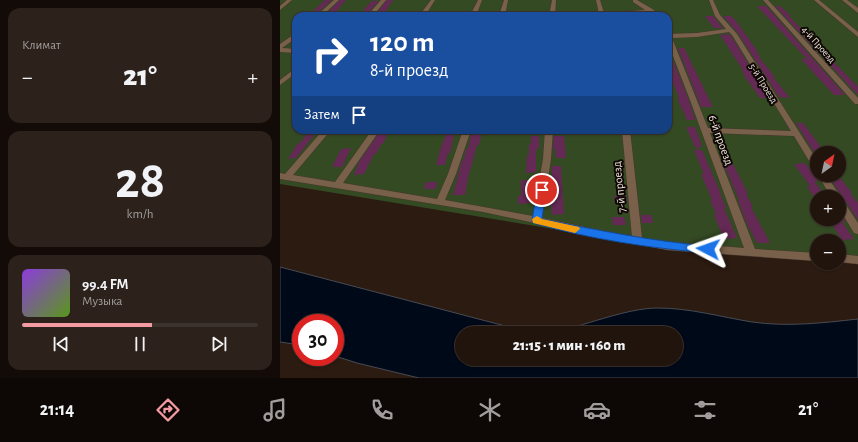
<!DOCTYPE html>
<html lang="ru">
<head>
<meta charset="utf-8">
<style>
	body { margin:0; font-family:"Alegreya Sans",sans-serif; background:#2d211b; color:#f1f3f6; height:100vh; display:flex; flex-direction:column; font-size:15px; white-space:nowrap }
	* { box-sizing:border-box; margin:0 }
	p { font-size:13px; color:#a29e9d }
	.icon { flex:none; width:22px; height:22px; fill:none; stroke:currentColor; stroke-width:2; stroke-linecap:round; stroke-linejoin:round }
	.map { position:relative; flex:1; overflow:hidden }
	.drawer { display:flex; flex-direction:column; gap:8px; padding:8px; background:#120b07; width:280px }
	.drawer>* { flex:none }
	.hud { position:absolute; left:12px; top:12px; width:380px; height:122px; border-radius:12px; box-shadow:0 1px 3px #0004,0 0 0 1px #3d332e; background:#1a4fa0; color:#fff; overflow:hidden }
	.needle { width:26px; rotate:33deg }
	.tools { position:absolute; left:530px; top:146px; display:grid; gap:8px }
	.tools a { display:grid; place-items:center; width:36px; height:36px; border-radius:50%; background:#20140d; box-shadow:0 1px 3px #0004,0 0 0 1px #3d332e; font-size:20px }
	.speed { position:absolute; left:12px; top:314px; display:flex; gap:8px; font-size:20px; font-weight:700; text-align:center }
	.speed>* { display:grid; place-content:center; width:52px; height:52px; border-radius:50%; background:#20140d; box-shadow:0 1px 3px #0004,0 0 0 1px #3d332e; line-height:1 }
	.speed .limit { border:6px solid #d22; background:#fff; color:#111 }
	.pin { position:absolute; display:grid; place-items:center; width:34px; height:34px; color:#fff; margin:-17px; border:2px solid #fff; border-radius:50%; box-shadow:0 1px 4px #0007 }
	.me { position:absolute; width:44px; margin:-22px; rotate:274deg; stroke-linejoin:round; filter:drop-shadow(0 0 3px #0008) }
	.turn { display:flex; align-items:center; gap:14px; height:84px; padding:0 12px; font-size:18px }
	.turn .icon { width:52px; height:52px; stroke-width:2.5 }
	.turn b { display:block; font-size:28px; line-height:34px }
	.then { display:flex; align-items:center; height:38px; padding:0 12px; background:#0003; gap:8px; font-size:15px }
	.big { font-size:30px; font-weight:800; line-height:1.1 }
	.drawer .card { flex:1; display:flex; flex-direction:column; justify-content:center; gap:6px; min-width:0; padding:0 14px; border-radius:12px; background:#2d211b }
	.drawer .dial { align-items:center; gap:0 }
	.dial b { font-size:52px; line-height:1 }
	.song { display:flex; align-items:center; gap:12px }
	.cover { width:48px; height:48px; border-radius:6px; background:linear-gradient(135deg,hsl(270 70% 55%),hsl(90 70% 35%)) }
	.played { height:4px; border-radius:2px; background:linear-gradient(90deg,#f49aa1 55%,#3d332e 55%) }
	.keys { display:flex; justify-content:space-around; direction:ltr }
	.heat { display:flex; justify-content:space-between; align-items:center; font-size:22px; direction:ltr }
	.trip { position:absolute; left:175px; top:326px; width:228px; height:40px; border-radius:20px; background:#20140d; box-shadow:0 1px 3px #0004,0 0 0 1px #3d332e; font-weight:800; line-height:40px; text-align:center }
	.tab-bar { display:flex; height:64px; justify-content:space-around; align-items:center; background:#0d0805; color:#a29e9d }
	.tab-bar .icon { width:28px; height:28px }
	.tab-bar .on { color:#f49aa1 }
	.tab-bar b { font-size:18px; color:#f1f3f6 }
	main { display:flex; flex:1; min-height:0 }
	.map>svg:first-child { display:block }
	.green { fill:#344a23; fill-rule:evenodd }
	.water { fill:#000918; stroke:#484b53 }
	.building { fill:#642954 }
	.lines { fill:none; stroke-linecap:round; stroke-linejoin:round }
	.minor-casing { stroke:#46372e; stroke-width:1 }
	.minor { fill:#79604b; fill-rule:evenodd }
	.route { fill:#1a73e8; stroke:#114b97 }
	.slow { fill:#f59e0b }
	.labels { text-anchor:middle; stroke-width:4; stroke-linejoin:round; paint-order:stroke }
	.far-street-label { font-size:10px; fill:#efe4dd; stroke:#0e0804 }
	.street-label { font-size:12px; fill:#efe4dd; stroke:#0e0804 }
</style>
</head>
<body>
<main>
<section class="drawer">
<div class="card"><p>Климат</p>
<div class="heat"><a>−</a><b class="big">21°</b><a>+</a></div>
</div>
<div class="card dial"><b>28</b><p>km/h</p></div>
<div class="card">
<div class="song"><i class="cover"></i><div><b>99.4 FM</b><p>Музыка</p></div></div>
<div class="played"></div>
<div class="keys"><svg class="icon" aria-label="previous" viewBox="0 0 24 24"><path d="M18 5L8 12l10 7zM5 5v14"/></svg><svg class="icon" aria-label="pause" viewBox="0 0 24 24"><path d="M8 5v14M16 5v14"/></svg><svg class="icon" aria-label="next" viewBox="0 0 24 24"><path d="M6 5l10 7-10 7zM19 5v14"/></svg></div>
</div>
</section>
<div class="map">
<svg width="578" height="378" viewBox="0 0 578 378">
	<rect width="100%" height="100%" fill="#2b1b11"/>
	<path class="green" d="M0 0H578V263L559 261V241H537V259L383 247 0 184ZM16 16H388V130H16ZM537 153H559V175H537ZM537 197H559V219H537Z"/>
	<path class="water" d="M0 267 252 333H182V359H396V333H269C303 327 345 308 378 308 410 308 441 317 472 322 508 327 542 323 578 319V378H139L77 363 55 356V323H21V345L0 342Z"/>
	<path class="building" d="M45 0H52L35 15H29Z
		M60 0H66L53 15H45Z
		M107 0H113L104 14H96Z
		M92 1H99L86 14H80Z
		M477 6H486L565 95H554L521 59H527Z
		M495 6H500L511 16H509L578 87V95Z
		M425 16H433L443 28H434Z
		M443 16H451L456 21 478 52H476L481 57H479L495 77H493L510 98 499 97 458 33Z
		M448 34 451 36 489 98H480L465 77 462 70H463L440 35Z
		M388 48 409 101 415 120H407L397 98H399L388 70Z
		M398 48H404L433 107H421Z
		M516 123H523L544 151 534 152Z
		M406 127H415L422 146 416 149Z
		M30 130H38L16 158 8 159 18 143H20Z
		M101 130H109L103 144H101L96 154H94L84 174 74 175 79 162Z
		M168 130H175L170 153H168L165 165H156L161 147Z
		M192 131H202L199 145H197L188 178 185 195H173L182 161 184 159 186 149H188Z
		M251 136H259V149H256V172L246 173 247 155H249V144H251Z
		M274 136H284L286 158H276L275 149H273Z
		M71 148 62 167H52L61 149Z
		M414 150H422L441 194H440L446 208H444L457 238 444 239 434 215 436 214 430 200H432L421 174H424Z
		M443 162H452L468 194H466L473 207H471L490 243H477L466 222 458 200H459Z
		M525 163 538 181 535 182 543 193 537 194V202L527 186H530L514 164Z
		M272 166H281L284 214 272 215 270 192V180H272Z
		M548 175H558L572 193H570L578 203V220Z
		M241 180H253V187H250V203L238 204V196H241Z
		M146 182H157L156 189H144Z
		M334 196H346L347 203 335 204Z
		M559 211 566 222H562L574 239 562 240 549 219H559Z
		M361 215H371L373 223H362Z
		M332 217H344L346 225H333Z"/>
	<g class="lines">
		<defs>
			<path id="minor" d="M7 0H12L0 10V6Z
				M54 0H59L42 16H36Z
				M101 0H106L93 16H87Z
				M151 0H155L145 16H139Z
				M198 0H202L196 16H190Z
				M224 0H228L225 16H219Z
				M272 0H276L275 16H269Z
				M316 0H320L324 13 365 10 353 2V0H357L374 10 375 12 372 14 307 16 319 14Z
				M429 0H433L440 15 457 34 537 160V170L534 169 514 136 430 133 475 249 537 253V261L388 250 340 241 203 212 0 179V173L5 174 43 130H51L13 175 55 182 92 130H100L63 183 157 199 168 174 183 130H191L176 174 165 200 253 216 263 159 265 130H273L271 159 262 218 352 237 342 130H350L362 238 388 242 464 248 410 100 388 43V34L417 33 446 29 435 16ZM449 32 452 35 511 131 428 128 392 38 417 37Z
				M483 0H488L578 98V104H575Z
				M534 0H539L578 32V37Z
				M562 0H567L578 8V13Z
				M16 33V38L2 48 16 49V53L0 52V44Z
				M16 68V73L0 85V80Z
				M538 175H546L561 197 560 198 562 199 578 223V234L574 233 559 208V197H551Z
				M559 254 578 256V264L559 262Z"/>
		</defs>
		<use href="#minor" class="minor-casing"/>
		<use href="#minor" class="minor"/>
	</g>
	<path class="route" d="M262 187 266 190 262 219C317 230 371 241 428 246L433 249 428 253C369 248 310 239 253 223L252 221 257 190Z"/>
	<path class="slow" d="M257 216 262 219 299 227 300 229 295 233 253 223 252 219Z"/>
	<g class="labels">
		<g class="far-street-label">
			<text transform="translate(539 44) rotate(48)" y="4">4-й Проезд</text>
			<text transform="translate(484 83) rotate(58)" y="4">5-й Проезд</text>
		</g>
		<g class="street-label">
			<text transform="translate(441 140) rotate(70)" y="4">6-й проезд</text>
			<text transform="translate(339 187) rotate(-96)" y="4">7-й проезд</text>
		</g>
	</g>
</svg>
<div class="tools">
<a><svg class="needle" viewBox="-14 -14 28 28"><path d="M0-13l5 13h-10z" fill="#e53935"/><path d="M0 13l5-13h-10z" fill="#a29e9d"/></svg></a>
<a>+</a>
<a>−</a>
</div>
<div class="speed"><div class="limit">30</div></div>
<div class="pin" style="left:262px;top:190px;background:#d93025"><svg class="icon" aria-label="arrive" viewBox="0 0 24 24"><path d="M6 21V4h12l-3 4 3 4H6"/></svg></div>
<svg class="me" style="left:428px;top:249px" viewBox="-20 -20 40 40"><path d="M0-17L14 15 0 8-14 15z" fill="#1a73e8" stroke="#fff" stroke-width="4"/></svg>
<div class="trip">21:15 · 1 мин · 160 m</div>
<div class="hud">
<div class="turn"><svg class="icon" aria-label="right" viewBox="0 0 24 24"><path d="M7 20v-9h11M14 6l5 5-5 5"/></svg><div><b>120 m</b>8-й проезд</div></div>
<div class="then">Затем<svg class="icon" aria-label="arrive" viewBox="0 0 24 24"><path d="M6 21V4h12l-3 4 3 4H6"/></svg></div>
</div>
</div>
</main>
<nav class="tab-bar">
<b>21:14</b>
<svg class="icon on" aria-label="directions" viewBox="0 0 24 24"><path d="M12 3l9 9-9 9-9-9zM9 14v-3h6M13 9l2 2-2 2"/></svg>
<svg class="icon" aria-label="music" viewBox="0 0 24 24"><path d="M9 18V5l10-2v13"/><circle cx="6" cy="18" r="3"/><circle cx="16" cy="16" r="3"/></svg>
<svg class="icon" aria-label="phone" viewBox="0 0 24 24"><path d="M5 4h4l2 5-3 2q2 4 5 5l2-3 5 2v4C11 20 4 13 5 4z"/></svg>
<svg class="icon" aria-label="climate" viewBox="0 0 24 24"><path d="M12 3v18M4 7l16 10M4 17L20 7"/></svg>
<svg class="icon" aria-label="car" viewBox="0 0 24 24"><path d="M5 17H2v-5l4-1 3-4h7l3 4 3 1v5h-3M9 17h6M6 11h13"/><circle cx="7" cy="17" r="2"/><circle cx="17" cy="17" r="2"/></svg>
<svg class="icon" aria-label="filters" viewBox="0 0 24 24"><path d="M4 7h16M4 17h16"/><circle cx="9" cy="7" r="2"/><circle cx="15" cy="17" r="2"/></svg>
<b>21°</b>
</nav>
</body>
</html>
